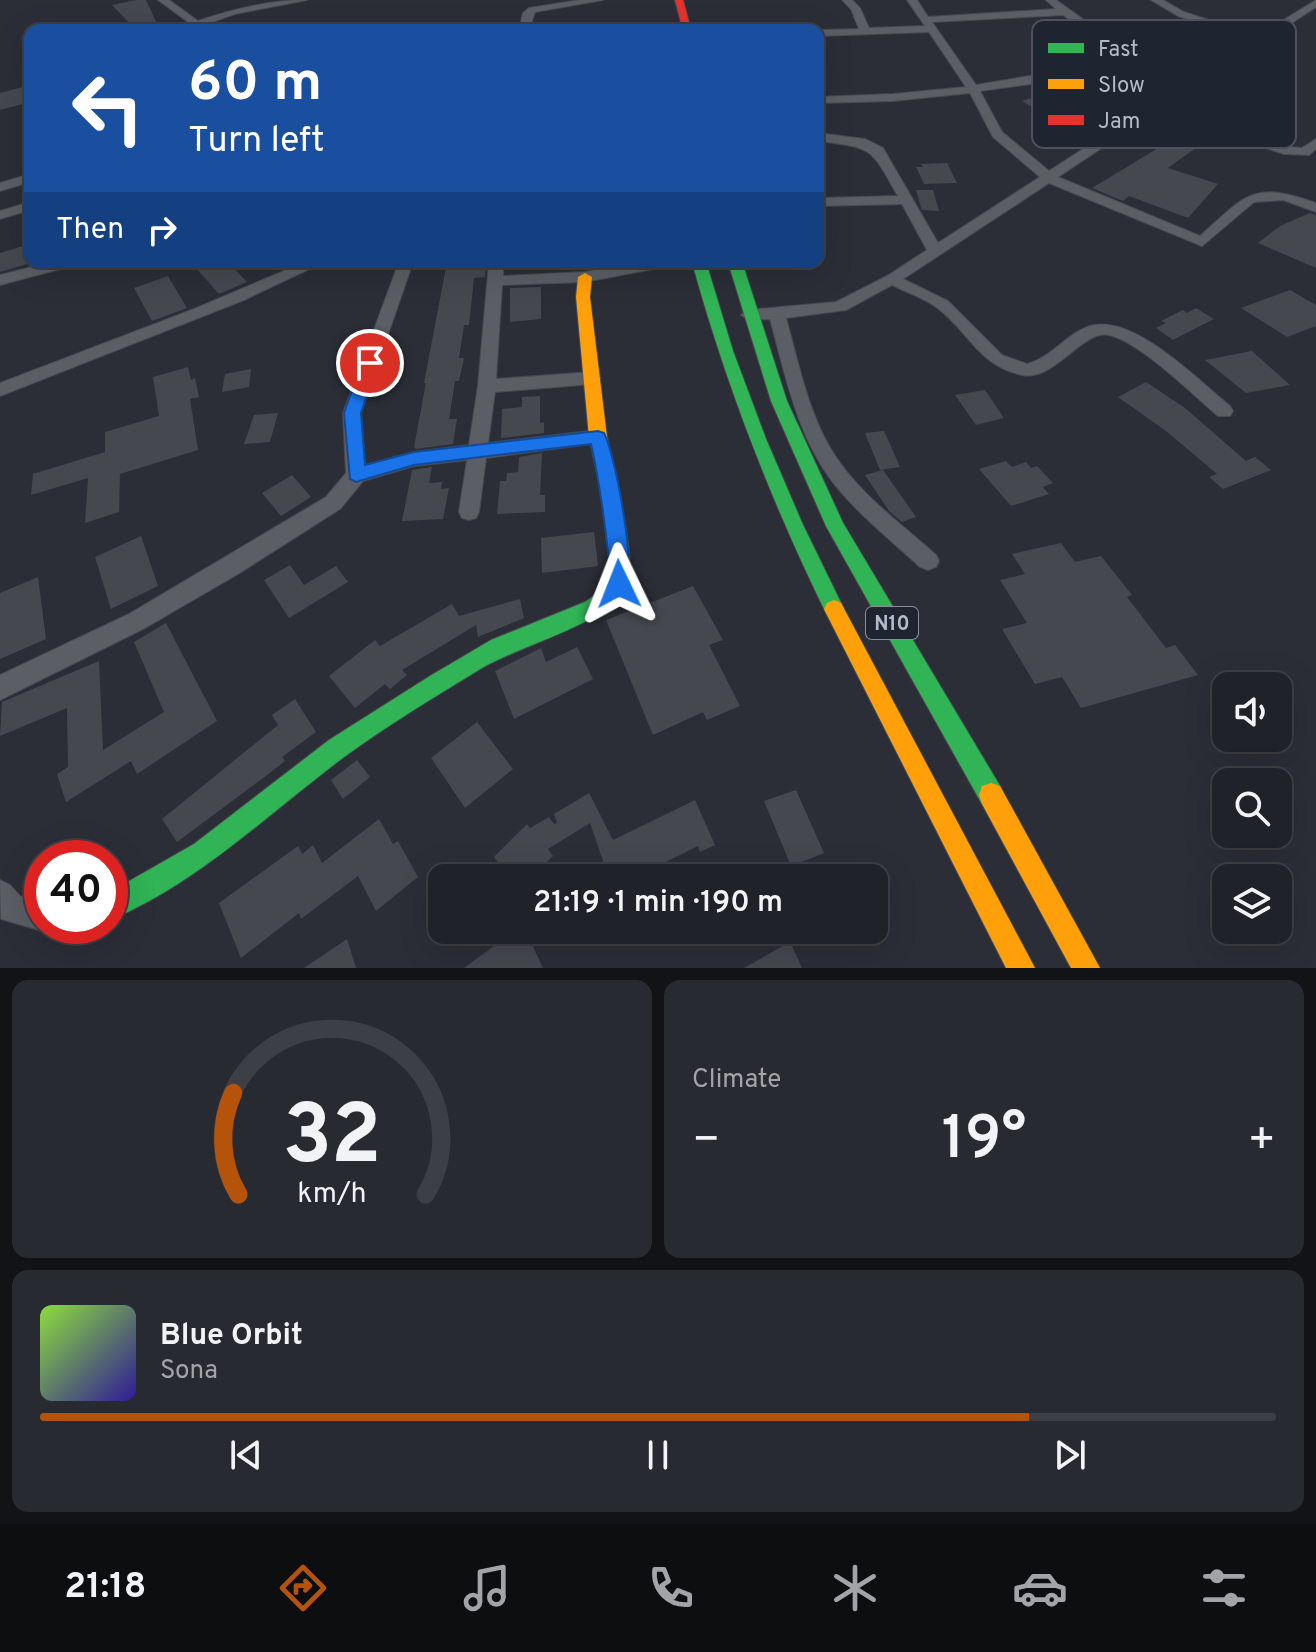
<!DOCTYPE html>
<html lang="en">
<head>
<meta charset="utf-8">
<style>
	body { margin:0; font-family:Overpass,sans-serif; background:#282a31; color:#f1f3f6; height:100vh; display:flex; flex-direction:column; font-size:30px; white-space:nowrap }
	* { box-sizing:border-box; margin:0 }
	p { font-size:26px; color:#a2a4a8 }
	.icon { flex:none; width:44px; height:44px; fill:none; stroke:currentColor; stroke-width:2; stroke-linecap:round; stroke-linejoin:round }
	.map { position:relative; height:968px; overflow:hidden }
	.drawer { display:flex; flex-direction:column; gap:12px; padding:12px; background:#121317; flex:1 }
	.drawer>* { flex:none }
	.banner { position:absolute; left:24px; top:24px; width:800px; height:244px; border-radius:16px; box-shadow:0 8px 32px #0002,0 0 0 2px #3d3f46; background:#1a4fa0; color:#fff; overflow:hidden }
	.fabs { position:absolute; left:1212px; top:672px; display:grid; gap:16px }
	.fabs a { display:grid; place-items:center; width:80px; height:80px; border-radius:16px; background:#202229; box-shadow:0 8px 32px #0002,0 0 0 2px #3d3f46; font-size:40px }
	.speed { position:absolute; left:24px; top:840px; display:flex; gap:16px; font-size:40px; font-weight:700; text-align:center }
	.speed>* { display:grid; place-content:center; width:104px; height:104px; border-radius:50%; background:#202229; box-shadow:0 8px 32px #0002,0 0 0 2px #3d3f46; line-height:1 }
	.speed .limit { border:12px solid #d22; background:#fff; color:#111 }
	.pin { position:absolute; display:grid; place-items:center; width:68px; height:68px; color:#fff; margin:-34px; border:4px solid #fff; border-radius:50%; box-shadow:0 2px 8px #0007 }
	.me { position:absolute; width:88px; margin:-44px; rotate:358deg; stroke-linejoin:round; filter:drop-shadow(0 0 6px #0008) }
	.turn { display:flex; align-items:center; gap:28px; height:168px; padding:0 32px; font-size:36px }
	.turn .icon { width:104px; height:104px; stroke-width:2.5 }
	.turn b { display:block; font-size:56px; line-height:68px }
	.then { display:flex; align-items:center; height:76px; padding:0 32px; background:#0003; gap:16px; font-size:30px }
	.big { font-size:60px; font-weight:600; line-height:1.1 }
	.drawer .widget { flex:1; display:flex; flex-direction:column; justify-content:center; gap:12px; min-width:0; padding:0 28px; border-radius:16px; background:#282a31 }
	.drawer .dial { align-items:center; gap:0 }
	.dial svg { height:208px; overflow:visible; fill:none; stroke:#3d3f46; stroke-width:7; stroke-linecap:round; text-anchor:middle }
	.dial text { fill:#f1f3f6; stroke:none }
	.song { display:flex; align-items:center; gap:24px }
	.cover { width:96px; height:96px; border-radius:12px; background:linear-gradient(135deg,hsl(90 70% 55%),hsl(250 70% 35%)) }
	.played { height:8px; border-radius:4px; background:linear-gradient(90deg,#b45309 80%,#3d3f46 80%) }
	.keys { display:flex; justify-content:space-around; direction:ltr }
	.heat { display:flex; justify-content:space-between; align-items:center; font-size:44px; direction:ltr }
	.drawer .tiles { flex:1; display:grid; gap:12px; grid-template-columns:1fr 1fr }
	.widget:last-child { grid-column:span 2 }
	.trip { position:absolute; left:428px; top:864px; width:460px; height:80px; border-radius:16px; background:#202229; box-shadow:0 8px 32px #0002,0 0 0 2px #3d3f46; font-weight:600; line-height:80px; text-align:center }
	.menu { display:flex; height:128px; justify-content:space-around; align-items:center; background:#0d0e10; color:#a2a4a8 }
	.menu .icon { width:56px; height:56px }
	.menu .selected { color:#b45309 }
	.menu b { font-size:36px; color:#f1f3f6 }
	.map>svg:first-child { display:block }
	.building { fill:#45484f }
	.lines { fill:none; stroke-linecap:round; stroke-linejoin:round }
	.street-casing { stroke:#474a50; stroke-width:2 }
	.fast-casing { stroke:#474a50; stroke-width:2 }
	.slow-casing { stroke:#474a50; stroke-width:2 }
	.jam-casing { stroke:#474a50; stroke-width:2 }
	.street { fill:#5b5e65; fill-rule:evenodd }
	.fast { fill:#30b455; fill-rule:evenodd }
	.slow { fill:#ff9f0a; fill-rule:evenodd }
	.jam { fill:#e5322d; fill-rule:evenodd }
	.route { fill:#1a73e8; stroke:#114b97; stroke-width:2 }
	.labels { text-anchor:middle; stroke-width:8; stroke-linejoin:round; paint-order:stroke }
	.shield { fill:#1f2431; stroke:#898d9a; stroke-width:2 }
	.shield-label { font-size:20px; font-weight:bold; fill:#b6bac7 }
	.key { fill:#1f2431; stroke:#4c515e; stroke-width:2 }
	.key-label { font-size:22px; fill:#b6bac7 }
</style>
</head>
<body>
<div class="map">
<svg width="1316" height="968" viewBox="0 0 1316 968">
	<rect width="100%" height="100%" fill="#2b2e37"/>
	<path class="building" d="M136 0H146L160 30H136L112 5Z
		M1098 77 1139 97 1108 105 1116 109 1081 121 1090 125 1061 136 1030 121 1046 115 1022 101Z
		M30 85V102L0 110V93Z
		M1193 127 1215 134 1168 168 1218 184 1188 218 1129 196 1123 201 1092 188Z
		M947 163 957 183 924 184 916 167H923L921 164Z
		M916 190H933L939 211 922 210Z
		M1310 213 1316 215V268L1258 243 1280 226Z
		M30 244V263L0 272V253Z
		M211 262H228L247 282 219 294 196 268Z
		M447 262H486L485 277 474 278 469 325H464L459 358H464L459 381H455L449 419H457L453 444 416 449 414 447 426 383H424Z
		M168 276 187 308 152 321 134 288Z
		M541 287V319L510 322V288Z
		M1290 290 1316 305V326L1287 337 1241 308Z
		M1196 308 1214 319 1173 340 1156 328 1166 323 1161 321 1183 310 1187 313Z
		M1252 351 1290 385 1246 393 1205 360Z
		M188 367 191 380 195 378 199 397 190 399 198 450 120 474 119 512 85 523 88 478 31 495 33 474 105 452V432L159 416 153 377Z
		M251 369 249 387 222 392 225 374Z
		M1146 382 1185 408 1246 461 1255 457 1271 470 1223 489 1209 477 1217 474 1166 431 1118 397Z
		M985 390 1004 418 976 425 955 395Z
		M540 396V423L544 422V433L501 438 502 409 522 407V397Z
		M278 413 270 442 244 444 254 415Z
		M884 431 890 444 900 467 880 470 865 433Z
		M542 453 540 495H545V512L497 514 500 481H506L507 473 518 472 519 457Z
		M1006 461 1012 467 1026 462 1031 468 1037 466 1053 483 1043 487 1049 494 1011 506 979 469Z
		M432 467 429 483 442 482 441 489 449 488 443 519 402 521 412 470Z
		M883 470 916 517 902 522 889 511 865 475Z
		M292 475 311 497 281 516 262 493Z
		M594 532 598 566 542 573 541 538Z
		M141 536 158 586 111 609 95 557Z
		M1061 543 1075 562 1101 556 1132 595 1127 597 1166 648 1175 645 1198 675 1081 708 1062 677 1035 684 1002 629 1027 623 1000 580 1025 574 1012 554Z
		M290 565 304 585 336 566 348 582 289 618 264 580Z
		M38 577 46 639 0 659V593Z
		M693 586 723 640 709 645 740 706 707 720 703 712 653 735 606 620Z
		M520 599 524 618 478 637 476 625 402 670 407 675 390 689 385 684 355 708 329 676 375 640 380 646 452 604 459 616Z
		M166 623 217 721 137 774 131 761 66 802 57 774 68 767 67 708 0 736 2 702 99 661 103 750 164 712 134 642Z
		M577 647 593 679 514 719 495 671 541 648 546 662Z
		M295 699 316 732 282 757 285 761 271 772 177 842 162 819 278 725 272 715Z
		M477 722 513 769 465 808 431 758Z
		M357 760 370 777 343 799 331 780Z
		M796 790 824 853 791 866 764 801Z
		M589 793 613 840 695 800 715 845 700 852 698 846 658 866 663 878H609L590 823 548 849 553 856 532 878H510L494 857 527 824 530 828 549 817 554 824 557 823 554 814Z
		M379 819 393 844 398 841 418 877 376 911 358 876 301 919 299 913 241 958 219 903 298 846 302 854 313 845 322 863Z
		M516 930H525L543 968H464Z
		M347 939 356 968H304Z
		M790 942 802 968H744Z"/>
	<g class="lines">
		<defs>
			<path id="street" d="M158 0H169L198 21C233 9 269 0 307 0L235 14 204 25 210 30H199Z
				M580 0H603L535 12 529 30H519L523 13 529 8Z
				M842 0H852L860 8 869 28 925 26 907 0H917L928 17 1056 9 1046 0H1056L1122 47 1193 78 1252 40 1178 16 1151 0H1163L1184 12 1258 36 1316 0V7L1164 107 1289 147 1302 148 1316 139V149L1309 155 1284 154 1156 112 1058 177 1200 236C1246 195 1252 180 1316 203V212L1283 200 1254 202 1202 246 1049 183 903 279 948 301 1002 355 1027 364C1051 358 1067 333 1090 326 1133 313 1199 381 1230 406L1233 411 1230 416H1218C1192 394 1140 342 1109 335 1083 329 1054 382 1022 375 977 365 969 331 936 307 924 298 906 292 892 285L846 310 786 318C798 361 807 407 829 446 854 490 898 521 936 555L939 561 936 567 928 570 920 567C892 541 860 516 835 485 797 437 786 377 770 319L749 320 741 315 749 310 836 302 887 276 927 250 902 204 818 206V198L898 196C870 147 874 148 818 141V133L865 139 883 148 938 243 1040 177 993 137 970 93 893 101 818 103V97L893 94 966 87 929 32 818 36V30L859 29 851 9ZM1063 15 1115 51 1185 83 1049 171 1002 132 980 91 1060 80 1064 79V75H1036L976 85 932 22Z
				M30 174V182L0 191V183Z
				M30 202V210L0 219V211Z
				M52 262H77L75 265 0 285V275Z
				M305 262H324L244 300 0 396V383L194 309Z
				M399 262H413L361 413 365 465 414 452 469 445 478 386 489 262H503V276L585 272 640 262H704L697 266 653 269 585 282 502 285 496 379 592 372 601 378 592 384 495 392 488 443 598 430 605 432 607 437 605 442 486 458 479 512 476 518 469 520 462 518 459 512 467 460 414 466 363 481 340 509 238 574 145 628 0 700V675L129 614 326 497 346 473 343 413Z
				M0 880 10 885 20 896 42 901V926L53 927 42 931 1 919Z"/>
			<path id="fast" d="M692 262H706L733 351 766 439 803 525 844 609 841 615 834 618 827 615C771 501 726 385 692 262Z
				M728 262H742L787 401 843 523 1000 786 1003 795 1000 804 991 807 982 804 826 526 771 401Z
				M611 488 617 490 620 495C623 517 637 573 625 591 604 624 519 646 482 668 436 696 388 725 344 757 269 813 197 884 110 920V892L194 844 329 740 430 676 491 640 585 602 602 590 609 581 610 567 602 495 605 490Z"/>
			<path id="slow" d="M585 273 592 277 590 297 607 437 620 495 617 500H605L602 495 589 437 576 297 578 277Z
				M834 600 841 603 1035 968H1006L827 615 824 609 827 603Z
				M991 783 1000 786 1100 968H1071L982 804 979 795 982 786Z"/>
			<path id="jam" d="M675 0H683L691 30H683Z"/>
		</defs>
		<use href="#street" class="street-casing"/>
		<use href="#fast" class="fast-casing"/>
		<use href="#slow" class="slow-casing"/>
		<use href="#jam" class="jam-casing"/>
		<use href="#street" class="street"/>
		<use href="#fast" class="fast"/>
		<use href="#slow" class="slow"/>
		<use href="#jam" class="jam"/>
	</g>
	<path class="route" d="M370 358 378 363 361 413 365 465 414 452 598 431 604 433C616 456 636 568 626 590L619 593 611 590C606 579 610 565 608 552 604 516 599 480 591 444L414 465 356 482 350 479 344 413 362 363Z"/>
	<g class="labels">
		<rect class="shield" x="866" y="607" width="52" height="32" rx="6"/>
		<g class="shield-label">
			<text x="892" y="630">N10</text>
		</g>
	</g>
	<rect x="1032" y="20" width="264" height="128" rx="12" class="key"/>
	<rect x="1048" y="43" width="36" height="10" fill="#30b455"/>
	<rect x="1048" y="79" width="36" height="10" fill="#ff9f0a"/>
	<rect x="1048" y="115" width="36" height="10" fill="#e5322d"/>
	<g class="key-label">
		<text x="1098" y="56">Fast</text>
		<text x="1098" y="92">Slow</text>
		<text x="1098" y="128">Jam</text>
	</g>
</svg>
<div class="fabs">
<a><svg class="icon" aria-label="sound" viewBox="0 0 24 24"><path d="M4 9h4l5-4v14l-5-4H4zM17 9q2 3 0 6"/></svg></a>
<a><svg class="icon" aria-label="search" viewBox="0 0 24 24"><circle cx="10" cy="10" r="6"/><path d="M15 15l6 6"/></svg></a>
<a><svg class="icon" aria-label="layers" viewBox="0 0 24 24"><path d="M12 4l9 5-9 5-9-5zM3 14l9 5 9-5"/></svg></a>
</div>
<div class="speed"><div class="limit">40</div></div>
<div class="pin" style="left:370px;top:363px;background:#d93025"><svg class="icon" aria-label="arrive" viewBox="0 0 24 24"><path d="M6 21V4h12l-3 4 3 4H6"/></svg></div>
<svg class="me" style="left:619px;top:584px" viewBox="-20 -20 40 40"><path d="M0-17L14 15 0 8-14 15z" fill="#1a73e8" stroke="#fff" stroke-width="4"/></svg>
<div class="trip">21:19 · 1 min · 190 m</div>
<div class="banner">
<div class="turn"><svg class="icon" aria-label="left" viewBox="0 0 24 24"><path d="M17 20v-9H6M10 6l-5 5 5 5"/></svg><div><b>60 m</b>Turn left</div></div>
<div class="then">Then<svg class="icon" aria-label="right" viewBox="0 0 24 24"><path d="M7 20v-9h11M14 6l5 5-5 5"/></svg></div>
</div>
</div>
<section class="drawer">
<div class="tiles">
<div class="widget dial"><svg viewBox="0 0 100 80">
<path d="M14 69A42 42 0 1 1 86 69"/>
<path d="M14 69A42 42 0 0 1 12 30" stroke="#b45309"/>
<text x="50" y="56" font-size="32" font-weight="700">32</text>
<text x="50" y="72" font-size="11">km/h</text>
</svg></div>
<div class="widget"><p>Climate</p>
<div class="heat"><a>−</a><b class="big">19°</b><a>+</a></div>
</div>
<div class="widget">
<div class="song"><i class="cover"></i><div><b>Blue Orbit</b><p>Sona</p></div></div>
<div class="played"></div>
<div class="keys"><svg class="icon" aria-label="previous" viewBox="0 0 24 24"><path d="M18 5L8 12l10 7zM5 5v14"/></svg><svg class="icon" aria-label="pause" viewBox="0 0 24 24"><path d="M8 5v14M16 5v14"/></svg><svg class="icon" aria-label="next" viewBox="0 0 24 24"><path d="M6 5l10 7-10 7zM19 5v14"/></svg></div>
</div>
</div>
</section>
<nav class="menu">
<b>21:18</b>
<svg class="icon selected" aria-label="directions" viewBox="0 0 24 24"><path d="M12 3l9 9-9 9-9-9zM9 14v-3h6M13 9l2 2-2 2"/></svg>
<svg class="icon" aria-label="music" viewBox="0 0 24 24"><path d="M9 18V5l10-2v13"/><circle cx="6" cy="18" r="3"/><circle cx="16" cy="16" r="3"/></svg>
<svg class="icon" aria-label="phone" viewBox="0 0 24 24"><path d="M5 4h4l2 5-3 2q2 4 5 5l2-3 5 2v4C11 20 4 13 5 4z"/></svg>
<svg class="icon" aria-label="climate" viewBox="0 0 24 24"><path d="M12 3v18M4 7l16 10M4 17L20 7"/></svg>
<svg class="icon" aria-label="car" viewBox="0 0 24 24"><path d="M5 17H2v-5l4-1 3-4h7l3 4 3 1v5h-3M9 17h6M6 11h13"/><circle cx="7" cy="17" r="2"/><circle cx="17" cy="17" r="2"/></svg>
<svg class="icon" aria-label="filters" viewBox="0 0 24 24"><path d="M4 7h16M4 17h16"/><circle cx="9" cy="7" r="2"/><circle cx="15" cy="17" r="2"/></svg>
</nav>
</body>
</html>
